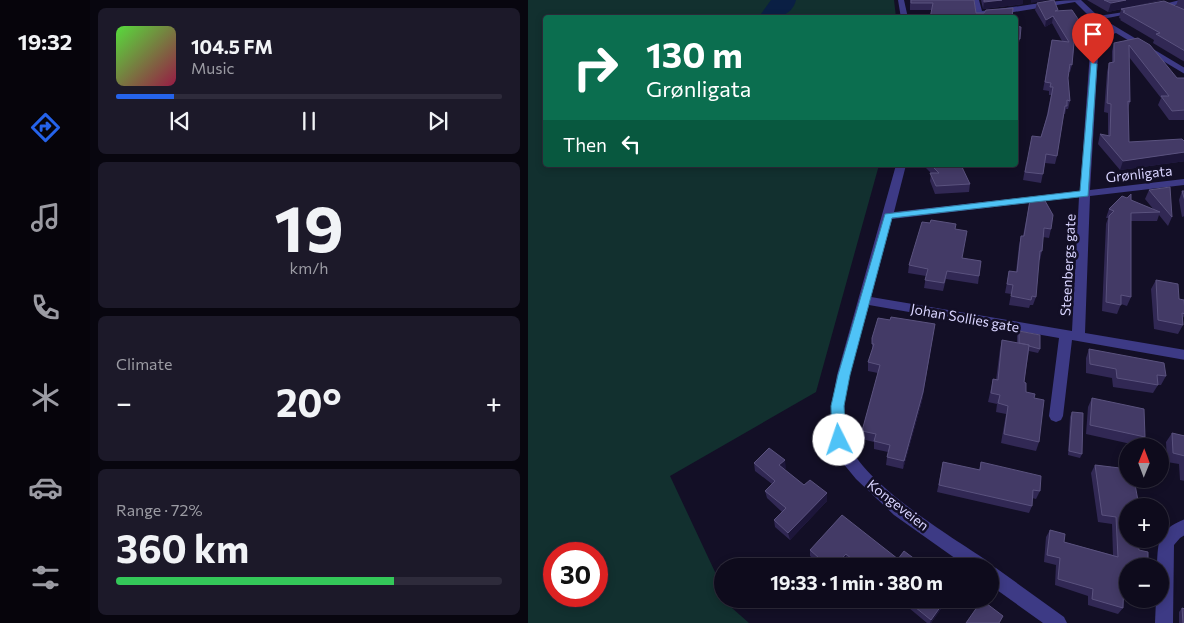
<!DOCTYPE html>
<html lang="en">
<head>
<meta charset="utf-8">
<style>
	body { margin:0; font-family:Commissioner,sans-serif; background:#1c1929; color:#f1f3f6; height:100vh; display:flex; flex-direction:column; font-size:19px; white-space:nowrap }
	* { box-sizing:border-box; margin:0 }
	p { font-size:16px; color:#9b9ba3 }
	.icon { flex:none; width:28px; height:28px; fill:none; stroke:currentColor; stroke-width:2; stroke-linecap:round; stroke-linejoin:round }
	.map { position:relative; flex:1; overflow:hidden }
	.side { display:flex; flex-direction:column; gap:8px; padding:8px; background:#08060f; width:438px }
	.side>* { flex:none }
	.banner { position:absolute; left:15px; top:15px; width:475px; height:152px; border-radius:5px; box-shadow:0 2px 8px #0003,0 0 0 1px #2e2b3b; background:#0b6e4f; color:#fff; overflow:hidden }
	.needle { width:32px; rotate:1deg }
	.tools { position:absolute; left:591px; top:438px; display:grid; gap:10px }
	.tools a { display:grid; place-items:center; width:50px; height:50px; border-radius:50%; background:#0e0b1c; box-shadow:0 2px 8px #0003,0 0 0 1px #2e2b3b; font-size:25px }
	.speed { position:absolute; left:15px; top:542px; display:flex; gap:10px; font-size:25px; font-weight:700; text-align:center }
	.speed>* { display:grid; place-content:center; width:65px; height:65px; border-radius:50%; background:#0e0b1c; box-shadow:0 2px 8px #0003,0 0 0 1px #2e2b3b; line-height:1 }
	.speed .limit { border:8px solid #d22; background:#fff; color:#111 }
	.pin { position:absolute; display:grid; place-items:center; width:42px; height:42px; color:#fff; margin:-51px -21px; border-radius:50% 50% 50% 0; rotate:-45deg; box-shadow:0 0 5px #0007 }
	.pin .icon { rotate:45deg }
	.me { position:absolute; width:55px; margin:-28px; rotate:356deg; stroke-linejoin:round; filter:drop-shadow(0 0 4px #0008) }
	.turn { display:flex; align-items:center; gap:18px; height:105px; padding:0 20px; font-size:22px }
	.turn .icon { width:65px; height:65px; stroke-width:2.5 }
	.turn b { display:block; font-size:35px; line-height:42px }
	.then { display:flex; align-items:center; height:48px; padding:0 20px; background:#0003; gap:10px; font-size:19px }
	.big { font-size:38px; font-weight:700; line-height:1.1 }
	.side .widget { flex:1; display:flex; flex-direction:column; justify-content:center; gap:8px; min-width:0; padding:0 18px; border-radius:8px; background:#1c1929 }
	.side .dial { align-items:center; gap:0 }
	.dial b { font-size:65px; line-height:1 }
	.song { display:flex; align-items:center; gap:15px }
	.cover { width:60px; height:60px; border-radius:8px; background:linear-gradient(135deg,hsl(110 70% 55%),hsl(340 70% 35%)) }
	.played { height:5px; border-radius:2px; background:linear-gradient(90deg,#2563eb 15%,#2e2b3b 15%) }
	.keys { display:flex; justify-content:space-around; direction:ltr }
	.heat { display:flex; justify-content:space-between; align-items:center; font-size:28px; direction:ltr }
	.charge { height:8px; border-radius:4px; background:linear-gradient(90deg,#34c759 72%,#2e2b3b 0) }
	.trip { position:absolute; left:186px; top:558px; width:285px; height:50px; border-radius:25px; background:#0e0b1c; box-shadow:0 2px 8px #0003,0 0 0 1px #2e2b3b; font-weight:700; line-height:50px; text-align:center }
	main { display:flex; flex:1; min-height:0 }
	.dock { display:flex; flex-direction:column; width:90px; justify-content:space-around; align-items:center; background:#06040b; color:#9b9ba3 }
	.dock .icon { width:35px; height:35px }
	.dock .on { color:#2563eb }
	.dock b { font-size:22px; color:#f1f3f6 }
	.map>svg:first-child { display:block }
	.green { fill:#12302f; fill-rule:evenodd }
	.water { fill:#0a1f44 }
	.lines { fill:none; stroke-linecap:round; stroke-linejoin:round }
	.street { fill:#3d3a85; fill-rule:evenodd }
	.wall { fill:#312854 }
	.shaded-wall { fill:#1d163a }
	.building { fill:#433a66; stroke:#5a527e }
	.route { fill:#4fc3f7; stroke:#337fa1 }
	.labels { text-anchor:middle; stroke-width:5; stroke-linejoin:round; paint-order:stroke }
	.street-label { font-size:14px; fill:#d9d4ff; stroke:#130f26 }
</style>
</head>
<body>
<main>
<nav class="dock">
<b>19:32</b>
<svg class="icon on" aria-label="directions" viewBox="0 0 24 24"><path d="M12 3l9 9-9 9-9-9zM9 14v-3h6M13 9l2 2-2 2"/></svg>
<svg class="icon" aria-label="music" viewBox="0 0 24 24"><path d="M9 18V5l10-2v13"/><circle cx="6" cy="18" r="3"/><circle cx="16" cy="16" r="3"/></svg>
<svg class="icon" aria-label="phone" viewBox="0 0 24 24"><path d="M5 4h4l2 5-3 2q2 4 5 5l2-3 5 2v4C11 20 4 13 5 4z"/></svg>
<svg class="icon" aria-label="climate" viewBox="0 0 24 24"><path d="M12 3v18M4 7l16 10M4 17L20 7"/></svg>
<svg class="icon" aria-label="car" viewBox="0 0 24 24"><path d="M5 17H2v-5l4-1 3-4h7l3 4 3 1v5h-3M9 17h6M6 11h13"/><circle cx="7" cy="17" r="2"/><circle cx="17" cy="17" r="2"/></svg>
<svg class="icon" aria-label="filters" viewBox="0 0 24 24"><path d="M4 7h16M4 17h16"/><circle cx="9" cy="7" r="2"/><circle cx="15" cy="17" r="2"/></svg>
</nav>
<section class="side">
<div class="widget">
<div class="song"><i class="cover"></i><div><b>104.5 FM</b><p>Music</p></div></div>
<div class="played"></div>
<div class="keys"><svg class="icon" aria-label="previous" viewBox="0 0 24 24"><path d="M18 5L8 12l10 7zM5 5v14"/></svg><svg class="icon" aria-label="pause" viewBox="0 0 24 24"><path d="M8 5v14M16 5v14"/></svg><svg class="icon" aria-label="next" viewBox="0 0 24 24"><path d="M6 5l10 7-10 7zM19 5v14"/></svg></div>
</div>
<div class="widget dial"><b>19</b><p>km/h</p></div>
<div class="widget"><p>Climate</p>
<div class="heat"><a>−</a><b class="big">20°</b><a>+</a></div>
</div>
<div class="widget"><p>Range · 72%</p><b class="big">360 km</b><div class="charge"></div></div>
</section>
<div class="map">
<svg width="657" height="623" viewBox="0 0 657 623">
	<rect width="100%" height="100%" fill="#130f26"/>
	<path class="green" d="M0 0H366L368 17 18 18V165H351L288 392 142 476 195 589V599H200L204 608 221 623H0ZM26 554H69V596H26Z"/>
	<path class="water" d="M243 0H268C264 16 249 18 235 17L233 14Z"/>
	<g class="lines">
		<path class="street" d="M370 0H376L380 18H373Z
			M445 0H451L454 11C487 8 520 0 553 0L570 16 609 10V12L575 19 657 68V74L588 33 571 39 562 190 657 179V185L562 196 557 333 657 350V360L544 340 535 416 533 420 528 422 523 420 521 416 531 338 341 305C332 340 311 396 317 432 323 477 421 535 458 560L461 566 462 565 468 568 536 617 539 623H515L462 585V566H438L366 515 328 479 314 462 302 432 303 408 309 375 368 165H378L366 212 552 191 563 38 567 33 583 30 565 20 547 2 480 13 455 15V18H448ZM551 197 544 331 343 297 364 219Z
			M652 0H657V3L627 9 624 7Z
			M657 519V535L652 538 646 545 645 623H627L628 599H632V566H629C630 540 630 530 657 519Z"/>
	</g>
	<path class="wall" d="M382 0H446L448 13 484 18 403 10H382Z
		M453 0H495V4L455 9Z
		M559 0H635L580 12Z
		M650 0H657V62L625 43 626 40 592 20 593 19 591 18 593 9 648 6Z
		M509 3 530 11 558 31 556 39 547 38 544 65 542 72H541L540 78 542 101 540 109H538L537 114H536L529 156 527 164 517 163 513 183 495 180 498 163 513 137 518 119 523 95H521V91L515 90 524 40 534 41 524 23 517 27 507 10Z
		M488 26 492 39 490 46H488Z
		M610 38 649 78H657V120H641L630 105 633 98 601 57 602 102 600 109 601 142H657V161L592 170 570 144 572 134 580 136V113L576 112 579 72 581 63 584 62V51L586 43Z
		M395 165H438L433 166 442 184 441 192 407 194 402 181 403 173Z
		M621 190 644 217 640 226 631 215 629 221H603V297L599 306 593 304 589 314 574 311 578 224 580 218H578L581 209 603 200 626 210 617 199Z
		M654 191H657V216L654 217 651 200Z
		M502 200 523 229 521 238 515 237 514 251 512 260H511L508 297 505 305H502L501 308 481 305 483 294 477 293 481 271 488 272 491 245 493 236H495Z
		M427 229 434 258 453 261 450 284 418 279 415 291 396 288 398 276 380 273 381 265Z
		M628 280 651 299 657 305V315L654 319 655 325 650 334 626 329 623 289Z
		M362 320 407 324 394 401 375 469 358 465 359 457 360 452 346 449V442L334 439V431L350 373 340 371V362L344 351V338Z
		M491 331 512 349 510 353 501 351 496 382 498 392 506 398 511 442 508 451 473 443 478 414 468 412 469 404 460 402 465 379 468 380 472 349 474 340 489 343V336Z
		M561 349 638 376 633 385H630L625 393 585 387 584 378 558 373V358Z
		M564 398 617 437 612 446 558 434 560 407Z
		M544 412 554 454 552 458 540 455 542 417Z
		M644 433 657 436V481L652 480 651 464 639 462 638 442Z
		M415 462 451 470 453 462 512 491 508 499 504 498V506L501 513 409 492Z
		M226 463 258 468 256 469 276 485 299 501 262 540 247 527 246 520 254 512 239 498 237 491 244 484 227 471Z
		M567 465 600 469V587L596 586 595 608 590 614 560 605V596L527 585 528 565 516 562 518 537 522 530 536 542 585 555 584 524 570 522 563 473Z
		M282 550 370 559 396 566H325L318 560 313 566H294L282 556Z
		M381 599H420L403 623H399L381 608 382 603 384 601Z
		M654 608 657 623H651V612Z"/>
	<path class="shaded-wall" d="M474 0H495V4L455 9 456 2Z
		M503 0H521L503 3Z
		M598 0H633L580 12 583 3Z
		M525 16 524 23 517 27 518 20Z
		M657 152V161L592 170 595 161Z
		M407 324 394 401 375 469 376 461Z
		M257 460 258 468 253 473 251 465Z
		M299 493V501L262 540 260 533Z
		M318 554V560L313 566H307Z
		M339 560V566H334Z
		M418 599H420L403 623H402L403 620Z"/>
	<path class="building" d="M383 0H446L448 13H456L458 10 485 8 484 18H402L405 3H383Z
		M456 0H474L456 2Z
		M526 0 530 10 527 11 544 10 558 31H547L544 65 542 64 540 78 542 101 539 100V106H537L529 156 518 154 515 174 497 172 504 136 513 137 520 114 525 87H522L523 83 517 82 524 40 541 42 525 16 518 20 509 3Z
		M576 0H598L583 3Z
		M636 1 657 10V51L628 34 632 33 595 12 597 11 593 9Z
		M488 26 493 27 492 39H488Z
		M610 38 622 45 649 78H657V110L644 111 633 96H641L601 45 602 102 600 101 601 142 654 139 657 142V152L595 161 572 134 582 136 583 104 579 103 581 63 586 62V43Z
		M403 165H433L442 184 408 186 402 173H411Z
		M642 187 644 217 621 190Z
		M654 191H657V201Z
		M603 194V200L632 212 603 213V297L593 295V305L578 302 581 216 586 211 581 209 594 196 599 198Z
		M516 199 525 215 523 229 516 228 514 251H512L508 297 504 296 503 300 483 296 485 285 479 284 481 271 489 272 493 236H496L502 200Z
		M403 220 428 224 427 229 439 231 434 258 453 261 451 276 419 271 416 283 397 280 400 269 381 265 394 222 402 223Z
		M628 280 650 284 651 299 656 300 657 314 654 313 655 325 630 320Z
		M363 317 407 324 395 392 376 461 359 457 362 445 346 441 348 434 334 431 352 365 340 362 346 344H344V338L350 318 362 320Z
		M491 331 512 335V349L501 346V345L491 343Z
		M474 340 501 345 496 382 498 383V392L507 394 506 398 516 400 511 442 476 434 480 406 470 403 472 395 463 393 465 379 470 380Z
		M561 349 636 363 638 376 629 375 630 385 589 378 588 369 562 364Z
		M564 398 616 409 617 437 562 425Z
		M544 412 555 413 554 454 541 451Z
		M644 433 657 436V456L645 453Z
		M241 448 257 460 251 465 276 485 282 480 299 493 260 533 246 520 258 508 237 491 247 481 226 463Z
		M415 462 452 470 453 462 513 476 512 491 505 490 504 506 411 485Z
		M567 465 600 469V479H606L611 506H600V539H610L611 550 620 552V566H600V579L596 578 595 608 564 599 565 589 530 579 532 558 519 555 522 530 537 534 536 542 590 557 588 517 574 515Z
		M314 515 370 559 376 551 396 566H348L339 560 334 566H332L318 554 307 566H300L282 550Z
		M385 599H418L403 620 382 603Z
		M454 600 475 616 471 623H438Z
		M654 608 657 609V623H655Z"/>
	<path class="route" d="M563 62 569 64 560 196 364 218 322 375 316 406 318 440 316 444 311 446 306 444 304 440 303 406 310 375 357 214 552 191Z"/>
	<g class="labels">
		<g class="street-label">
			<text transform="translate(611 174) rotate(-6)" y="5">Grønligata</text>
			<text transform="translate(540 265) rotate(-87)" y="5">Steenbergs gate</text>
			<text transform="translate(437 318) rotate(10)" y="5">Johan Sollies gate</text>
			<text transform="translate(370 505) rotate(38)" y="5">Kongeveien</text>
		</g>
	</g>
</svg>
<div class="tools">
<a><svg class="needle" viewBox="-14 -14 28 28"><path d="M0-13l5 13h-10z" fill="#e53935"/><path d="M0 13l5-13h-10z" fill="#9b9ba3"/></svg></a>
<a>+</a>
<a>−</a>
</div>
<div class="speed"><div class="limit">30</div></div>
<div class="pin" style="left:565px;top:64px;background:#d93025"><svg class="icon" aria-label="arrive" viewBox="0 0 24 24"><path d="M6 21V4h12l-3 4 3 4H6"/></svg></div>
<svg class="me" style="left:311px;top:440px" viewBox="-20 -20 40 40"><circle r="19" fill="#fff"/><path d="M0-13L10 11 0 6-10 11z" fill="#4fc3f7"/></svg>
<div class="trip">19:33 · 1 min · 380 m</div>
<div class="banner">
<div class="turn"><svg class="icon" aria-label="right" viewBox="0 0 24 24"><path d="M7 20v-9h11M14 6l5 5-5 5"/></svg><div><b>130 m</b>Grønligata</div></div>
<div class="then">Then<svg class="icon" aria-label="left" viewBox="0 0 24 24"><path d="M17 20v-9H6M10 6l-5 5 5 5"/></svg></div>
</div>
</div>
</main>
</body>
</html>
